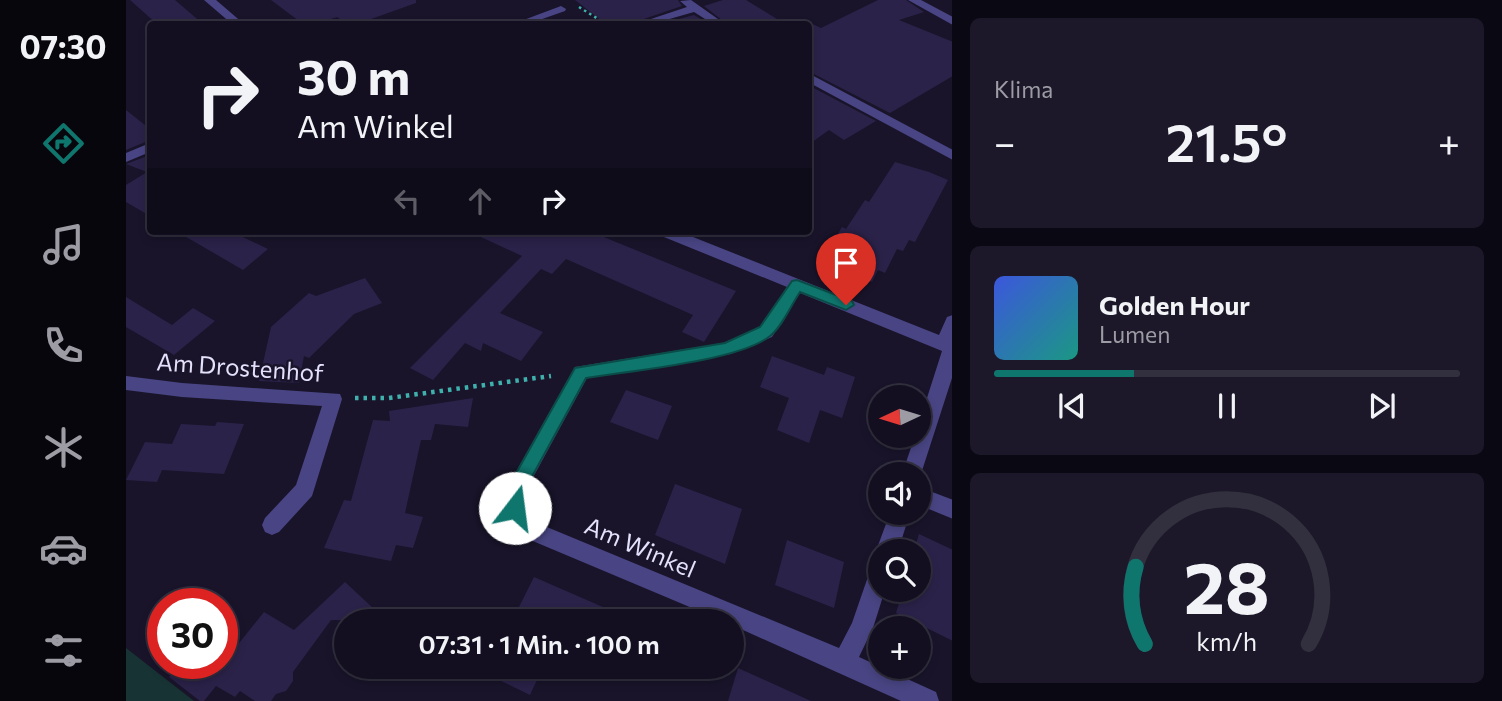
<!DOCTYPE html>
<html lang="de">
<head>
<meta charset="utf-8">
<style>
	body { margin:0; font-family:Commissioner,sans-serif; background:#1c1829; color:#f1f3f6; height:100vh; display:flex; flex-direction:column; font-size:26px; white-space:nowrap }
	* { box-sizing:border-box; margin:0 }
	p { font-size:23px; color:#9d9ca5 }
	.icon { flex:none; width:38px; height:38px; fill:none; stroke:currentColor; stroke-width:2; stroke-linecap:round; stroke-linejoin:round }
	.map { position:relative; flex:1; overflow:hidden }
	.drawer { display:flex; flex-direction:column; gap:18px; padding:18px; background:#0a0812; width:550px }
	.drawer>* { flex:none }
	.banner { position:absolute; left:21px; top:21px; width:665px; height:214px; border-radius:7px; box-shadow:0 4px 10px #0003,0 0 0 2px #322f3e; background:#130f20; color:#f1f3f6; overflow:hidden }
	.needle { width:46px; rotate:266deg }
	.tools { position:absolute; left:742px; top:385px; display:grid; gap:14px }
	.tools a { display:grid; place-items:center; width:63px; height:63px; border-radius:50%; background:#130f20; box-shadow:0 4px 10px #0003,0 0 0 2px #322f3e; font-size:35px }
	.speed { position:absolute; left:21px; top:588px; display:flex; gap:14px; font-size:35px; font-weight:700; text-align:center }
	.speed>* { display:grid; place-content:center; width:91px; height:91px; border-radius:50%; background:#130f20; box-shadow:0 4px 10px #0003,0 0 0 2px #322f3e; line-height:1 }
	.speed .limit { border:10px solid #d22; background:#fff; color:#111 }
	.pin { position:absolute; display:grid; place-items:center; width:60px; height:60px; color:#fff; margin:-72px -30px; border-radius:50% 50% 50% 0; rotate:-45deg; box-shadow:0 0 7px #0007 }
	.pin .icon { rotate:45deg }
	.me { position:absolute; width:77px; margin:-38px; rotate:15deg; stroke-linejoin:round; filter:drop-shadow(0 0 5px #0008) }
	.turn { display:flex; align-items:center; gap:24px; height:147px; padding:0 35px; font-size:32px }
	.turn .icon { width:91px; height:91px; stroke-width:2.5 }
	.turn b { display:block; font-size:49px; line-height:60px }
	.lanes { display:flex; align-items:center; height:66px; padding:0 35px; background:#0003; justify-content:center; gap:35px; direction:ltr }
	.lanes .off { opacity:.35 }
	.big { font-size:52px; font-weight:600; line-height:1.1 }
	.drawer .card { flex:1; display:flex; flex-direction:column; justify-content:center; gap:10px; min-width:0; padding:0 24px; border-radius:10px; background:#1c1829 }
	.drawer .dial { align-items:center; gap:0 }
	.dial svg { height:182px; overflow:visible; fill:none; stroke:#322f3e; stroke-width:7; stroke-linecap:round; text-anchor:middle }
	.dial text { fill:#f1f3f6; stroke:none }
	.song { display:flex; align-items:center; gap:21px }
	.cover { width:84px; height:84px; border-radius:10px; background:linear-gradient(135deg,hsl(230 70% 55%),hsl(170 70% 35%)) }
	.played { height:7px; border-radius:4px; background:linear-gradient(90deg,#0f766e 30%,#322f3e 30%) }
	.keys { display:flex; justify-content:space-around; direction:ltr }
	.heat { display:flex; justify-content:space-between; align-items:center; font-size:38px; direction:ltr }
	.trip { position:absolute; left:208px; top:609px; width:410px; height:70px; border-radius:35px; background:#130f20; box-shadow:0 4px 10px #0003,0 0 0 2px #322f3e; font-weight:600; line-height:70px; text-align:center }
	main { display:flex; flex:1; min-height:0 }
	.dock { display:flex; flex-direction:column; width:126px; justify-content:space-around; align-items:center; background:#08060d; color:#9d9ca5 }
	.dock .icon { width:49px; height:49px }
	.dock .on { color:#0f766e }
	.dock b { font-size:32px; color:#f1f3f6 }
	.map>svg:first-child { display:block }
	.green { fill:#183333 }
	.building { fill:#2b2249 }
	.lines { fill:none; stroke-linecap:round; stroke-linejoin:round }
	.path-far1 { stroke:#3fb1ad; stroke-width:2.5; stroke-dasharray:2.5 3.5; stroke-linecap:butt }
	.path { stroke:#3fb1ad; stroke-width:4.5; stroke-dasharray:3.5 5; stroke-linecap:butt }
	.minor { fill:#494584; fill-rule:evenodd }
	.route { fill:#0f766e; stroke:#0a4d48; stroke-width:2 }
	.labels { text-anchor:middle; stroke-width:5; stroke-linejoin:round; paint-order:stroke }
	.street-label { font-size:24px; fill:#e4e1fc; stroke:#19142a }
</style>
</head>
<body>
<main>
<nav class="dock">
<b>07:30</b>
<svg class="icon on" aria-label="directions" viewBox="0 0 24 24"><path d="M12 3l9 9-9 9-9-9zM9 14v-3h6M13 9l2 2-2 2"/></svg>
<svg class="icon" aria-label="music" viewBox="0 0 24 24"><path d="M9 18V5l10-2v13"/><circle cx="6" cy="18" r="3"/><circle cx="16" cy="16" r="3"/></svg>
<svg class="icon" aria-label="phone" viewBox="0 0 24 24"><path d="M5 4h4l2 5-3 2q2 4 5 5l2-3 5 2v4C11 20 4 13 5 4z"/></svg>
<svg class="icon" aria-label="climate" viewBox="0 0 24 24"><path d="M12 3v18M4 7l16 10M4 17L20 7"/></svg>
<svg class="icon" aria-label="car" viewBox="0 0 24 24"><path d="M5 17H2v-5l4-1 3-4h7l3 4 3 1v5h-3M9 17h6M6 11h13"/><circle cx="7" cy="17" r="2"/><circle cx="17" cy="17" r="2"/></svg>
<svg class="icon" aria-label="filters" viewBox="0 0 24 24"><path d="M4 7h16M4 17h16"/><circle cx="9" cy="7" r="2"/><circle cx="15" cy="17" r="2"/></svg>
</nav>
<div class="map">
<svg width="827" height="701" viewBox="0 0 827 701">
	<rect width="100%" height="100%" fill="#19142a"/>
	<path class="green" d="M0 648 68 701H0Z"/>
	<path class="building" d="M4 0H49L77 24H31Z
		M145 0H290V3L231 24H221L211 17 189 24H177Z
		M449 0H552L556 6 509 22 507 24H480Z
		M597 0H620L659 24H601L578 6Z
		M752 0H780L798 12 773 20 827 42V76L764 113 682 71V22L695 28Z
		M568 15 583 24H534Z
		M682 85 750 121 718 140 703 130 682 145Z
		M0 110 24 129V140L0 150Z
		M24 155V216L0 202V185L21 172 0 164Z
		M769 162 803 172 822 180 789 242 783 240 777 251 771 249 759 273 752 270 746 282 727 275 722 276 719 271 695 262 716 227 720 229 739 200 743 202Z
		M50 231H104L142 249 117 270Z
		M342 231H463L610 291 578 342 556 332 567 315 440 259 426 274 415 269 374 313 417 332 395 361 357 343 355 351 339 343 307 380 284 368 396 256Z
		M239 278 256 303 228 314 183 358 178 356 173 383 133 381 145 327 183 293 190 296Z
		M0 297 46 325 67 308 89 321 48 355 0 327Z
		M646 356 698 375 701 367 729 377 716 418 694 410 683 443 651 430 663 398 634 387Z
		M500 390 546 406 532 440 484 422Z
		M347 398 342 427 309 424 305 440H295L279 513 297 517 287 548 270 545 265 561 198 548 218 500 225 501 247 420 264 421 263 411Z
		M91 422 118 424 98 474 36 470 31 482 0 480 19 442 46 444 55 424 89 426Z
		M549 484 616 509 599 564 529 535Z
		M793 534 827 550V641L770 613 777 590H793V551H788Z
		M661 540 718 562 708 608 649 585Z
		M408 577 509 621H386Z
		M219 582 261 621 205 620 167 672V681L160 691 150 694 145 701H129L114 691 109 697 90 686 78 701H74L43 677 55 663H97L138 612 168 630Z
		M364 667H428L425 674 416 669 404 695 361 674Z
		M612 668 685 701H602Z"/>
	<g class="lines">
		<path class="path-far1" d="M453 7 480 24"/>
		<path class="path" d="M229 398H263L425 376"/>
		<path class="minor" d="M78 0H90L118 24H106Z
			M565 0 599 24H587L568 12 526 24H510L561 7 554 1Z
			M782 0H795L827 17V25Z
			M435 6 440 9 439 11 402 24H387Z
			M682 73 827 150V160L682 82Z
			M24 143V152L0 162V153Z
			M530 231H552L813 335 821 317 827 315V375L793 480V474H776L789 436H793V423L816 351 674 293 646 337 605 354 461 378 398 494 399 505 416 525 713 648 726 623 746 565 754 562V590H759L747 628 733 657 810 692 813 701H775L606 625V621H597L402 539 382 515 378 493 449 367 597 343 634 327 661 287 533 235Z
			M0 376 56 383 214 394 216 399 186 496 153 532 146 535 139 532 136 525 139 518 170 485 196 406 56 397 0 390Z
			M793 487 827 500V519L793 505Z
			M764 513H784L772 551H754V558L750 551Z"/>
	</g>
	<path class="route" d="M671 280 726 301 728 305 720 310 674 292C665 305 656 327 644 336 613 361 503 371 460 378L397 493 398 508 395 513 389 516 382 513 379 493 449 368 599 343 634 327 666 281Z"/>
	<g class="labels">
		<g class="street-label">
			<text transform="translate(114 368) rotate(4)" y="8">Am Drostenhof</text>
			<text transform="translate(514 548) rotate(23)" y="8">Am Winkel</text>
		</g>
	</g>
</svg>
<div class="tools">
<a><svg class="needle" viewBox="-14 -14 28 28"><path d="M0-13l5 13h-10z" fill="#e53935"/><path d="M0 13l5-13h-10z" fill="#9d9ca5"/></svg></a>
<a><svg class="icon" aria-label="sound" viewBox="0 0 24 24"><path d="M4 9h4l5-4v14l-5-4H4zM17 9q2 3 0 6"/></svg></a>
<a><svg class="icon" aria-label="search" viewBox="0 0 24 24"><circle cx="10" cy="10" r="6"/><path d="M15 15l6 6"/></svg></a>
<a>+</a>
</div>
<div class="speed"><div class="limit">30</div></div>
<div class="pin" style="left:720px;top:305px;background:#d93025"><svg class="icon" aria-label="arrive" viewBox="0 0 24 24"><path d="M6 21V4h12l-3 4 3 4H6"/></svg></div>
<svg class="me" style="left:389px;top:508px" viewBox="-20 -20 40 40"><circle r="19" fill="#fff"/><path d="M0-13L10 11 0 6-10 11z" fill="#0f766e"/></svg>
<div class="trip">07:31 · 1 Min. · 100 m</div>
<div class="banner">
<div class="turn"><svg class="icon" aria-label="right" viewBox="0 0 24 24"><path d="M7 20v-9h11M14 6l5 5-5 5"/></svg><div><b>30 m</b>Am Winkel</div></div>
<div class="lanes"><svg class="icon off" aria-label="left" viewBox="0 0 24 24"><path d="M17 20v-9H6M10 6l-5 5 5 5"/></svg><svg class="icon off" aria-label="ahead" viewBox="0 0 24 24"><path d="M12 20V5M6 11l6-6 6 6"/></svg><svg class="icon" aria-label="right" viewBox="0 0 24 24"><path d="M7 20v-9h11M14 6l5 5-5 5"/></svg></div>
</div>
</div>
<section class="drawer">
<div class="card"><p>Klima</p>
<div class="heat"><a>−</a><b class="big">21.5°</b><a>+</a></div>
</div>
<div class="card">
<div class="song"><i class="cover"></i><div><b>Golden Hour</b><p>Lumen</p></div></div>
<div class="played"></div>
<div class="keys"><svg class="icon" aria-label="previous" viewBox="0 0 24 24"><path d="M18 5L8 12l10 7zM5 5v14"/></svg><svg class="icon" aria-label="pause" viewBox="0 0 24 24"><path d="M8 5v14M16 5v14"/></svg><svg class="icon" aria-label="next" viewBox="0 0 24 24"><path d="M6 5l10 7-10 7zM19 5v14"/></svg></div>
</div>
<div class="card dial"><svg viewBox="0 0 100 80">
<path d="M14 69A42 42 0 1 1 86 69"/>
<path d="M14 69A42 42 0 0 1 10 35" stroke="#0f766e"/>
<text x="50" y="56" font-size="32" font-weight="700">28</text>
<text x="50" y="72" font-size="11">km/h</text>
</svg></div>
</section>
</main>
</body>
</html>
